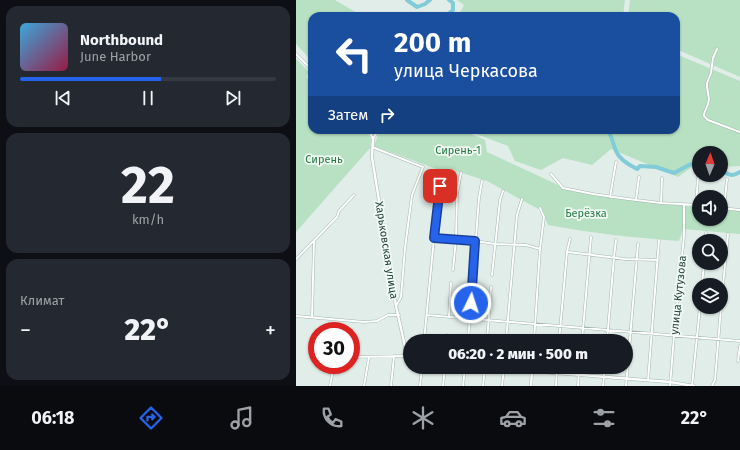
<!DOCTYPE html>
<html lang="ru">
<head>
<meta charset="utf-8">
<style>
	body { margin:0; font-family:"Fira Sans",sans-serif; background:#242831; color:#f1f3f6; height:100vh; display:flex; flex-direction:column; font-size:15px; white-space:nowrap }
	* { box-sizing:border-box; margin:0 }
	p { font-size:13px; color:#9ea1a6 }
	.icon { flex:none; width:22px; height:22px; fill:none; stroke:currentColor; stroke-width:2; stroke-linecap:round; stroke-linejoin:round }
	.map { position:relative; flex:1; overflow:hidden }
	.drawer { display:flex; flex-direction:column; gap:6px; padding:6px; background:#0d0f14; width:296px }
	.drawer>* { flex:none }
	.banner { position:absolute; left:12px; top:12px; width:372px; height:122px; border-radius:12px; box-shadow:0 1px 3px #0004; background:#1a4fa0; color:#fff; overflow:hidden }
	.needle { width:26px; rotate:2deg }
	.tools { position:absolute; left:396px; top:146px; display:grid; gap:8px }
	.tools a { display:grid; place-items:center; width:36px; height:36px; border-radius:50%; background:#171b24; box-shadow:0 1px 3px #0004; font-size:20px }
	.speed { position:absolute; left:12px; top:322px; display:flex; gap:8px; font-size:20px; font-weight:700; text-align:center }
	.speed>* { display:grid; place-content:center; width:52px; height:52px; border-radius:50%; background:#171b24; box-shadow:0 1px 3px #0004; line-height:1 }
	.speed .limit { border:6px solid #d22; background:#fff; color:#111 }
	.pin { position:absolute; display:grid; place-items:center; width:34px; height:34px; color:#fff; margin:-17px; border-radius:8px; box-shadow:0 2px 6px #0006 }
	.me { position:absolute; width:44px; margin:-22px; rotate:4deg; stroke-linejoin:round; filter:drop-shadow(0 0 3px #0008) }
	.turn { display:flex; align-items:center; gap:14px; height:84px; padding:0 20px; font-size:18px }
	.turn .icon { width:52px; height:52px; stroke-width:2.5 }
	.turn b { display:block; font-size:28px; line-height:34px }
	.then { display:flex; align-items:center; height:38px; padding:0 20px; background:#0003; gap:8px; font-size:15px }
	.big { font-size:30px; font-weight:800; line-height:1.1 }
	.drawer .card { flex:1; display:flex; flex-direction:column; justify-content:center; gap:6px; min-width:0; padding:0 14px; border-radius:12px; background:#242831 }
	.drawer .dial { align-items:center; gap:0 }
	.dial b { font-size:52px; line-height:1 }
	.song { display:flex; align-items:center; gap:12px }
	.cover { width:48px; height:48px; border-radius:6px; background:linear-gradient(135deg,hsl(200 70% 55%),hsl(340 70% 35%)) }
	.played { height:4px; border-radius:2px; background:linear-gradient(90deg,#2563eb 55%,#363941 55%) }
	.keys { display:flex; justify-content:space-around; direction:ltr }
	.heat { display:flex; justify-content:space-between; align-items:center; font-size:22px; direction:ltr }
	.trip { position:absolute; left:107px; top:334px; width:230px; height:40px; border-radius:20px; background:#171b24; box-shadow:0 1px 3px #0004; font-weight:800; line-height:40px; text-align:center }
	.menu { display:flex; height:64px; justify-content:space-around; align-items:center; background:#090b0e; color:#9ea1a6 }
	.menu .icon { width:28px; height:28px }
	.menu .on { color:#2563eb }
	.menu b { font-size:18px; color:#f1f3f6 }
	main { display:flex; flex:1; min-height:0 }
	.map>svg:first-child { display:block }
	.green { fill:#b7e1c2 }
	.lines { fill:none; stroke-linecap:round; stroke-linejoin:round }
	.river { stroke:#82cbd8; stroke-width:4 }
	.minor-casing { stroke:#a3b6af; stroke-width:3 }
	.tertiary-casing { stroke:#a3b6af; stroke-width:3.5 }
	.minor { stroke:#fff; stroke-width:2 }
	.tertiary { stroke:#fff; stroke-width:2.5 }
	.route-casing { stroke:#184099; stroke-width:10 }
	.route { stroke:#2563eb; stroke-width:7 }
	.labels { text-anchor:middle; stroke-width:3.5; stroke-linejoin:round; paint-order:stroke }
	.park-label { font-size:11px; fill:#257b46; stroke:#f2f9f5 }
	.street-label { font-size:11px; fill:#1f4037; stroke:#f2f9f5 }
</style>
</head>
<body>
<main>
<section class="drawer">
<div class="card">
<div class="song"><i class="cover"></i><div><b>Northbound</b><p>June Harbor</p></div></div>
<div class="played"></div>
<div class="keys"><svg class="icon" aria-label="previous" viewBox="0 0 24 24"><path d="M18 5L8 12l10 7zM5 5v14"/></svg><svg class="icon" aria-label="pause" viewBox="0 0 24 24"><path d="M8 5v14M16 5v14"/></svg><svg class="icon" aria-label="next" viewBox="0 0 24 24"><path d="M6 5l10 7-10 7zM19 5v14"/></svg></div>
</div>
<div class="card dial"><b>22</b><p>km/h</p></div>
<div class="card"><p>Климат</p>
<div class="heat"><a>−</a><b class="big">22°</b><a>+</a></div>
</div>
</section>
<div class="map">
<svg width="444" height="386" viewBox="0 0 444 386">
	<rect width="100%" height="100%" fill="#e1ede8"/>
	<path class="green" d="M0 0H39L66 16H16V61L0 44Z
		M161 0H329L327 16H162L168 5Z
		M334 0H444V77L380 49V16H332Z
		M380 54 444 81V166L425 167V153H403V167H396L382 177 315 149 296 165 267 158 245 170 219 161 212 146 170 130H380Z
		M0 59 14 73 10 76 16 85V130H71L75 140 74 148 0 232Z
		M84 130H166L189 140 191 152 275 191 357 203 403 207V219H425V210L444 211V234L387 229 383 241C339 238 295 233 252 225L246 211 191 181 154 169 146 171 78 146Z"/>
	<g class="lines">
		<path class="river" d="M111 0 121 7 129 4 134 0
			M150 16 157 10V3L153 0
			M312 130C316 137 317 144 320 151 323 159 333 165 341 169L344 166 360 167 378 173 393 165 403 162
			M425 170C433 175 436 177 444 172"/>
		<defs>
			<path id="minor" d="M421 49 417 58 415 73 411 83V87L413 99 412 104 408 114V116L412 120 444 132
				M0 54 16 70
				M73 130 77 139
				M77 139 82 130
				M76 147 127 167 116 195 109 248 105 297 100 306
				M255 174 267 188 297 194 332 199 365 203 403 205
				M314 197 320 162
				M340 200 343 177
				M365 203 366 178
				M400 205 402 177
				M425 208 444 210
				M428 208 431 179
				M138 238 179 241 199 244 230 245 244 249
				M410 241V233
				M272 252 329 259 362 260
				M0 259 41 217 43 211 58 195
				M157 270 160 239 161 193 165 173
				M196 275 204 200 207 191
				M406 285 408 263
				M425 306 432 234
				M131 315 444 341
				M0 316 68 322 81 321 92 315H103
				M16 317 18 241
				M153 317 155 283
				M128 341 138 238 144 186 147 172
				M151 341V335
				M172 341 183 198 186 181
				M191 341 195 287
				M210 341 221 215 226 199
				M238 341 244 249 248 217 244 208
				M263 341 271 252 274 239
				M286 341 295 237
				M311 341 318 257 320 240
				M55 357 111 356
				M442 361 444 346
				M236 371V367
				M352 380 363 240
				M34 386 38 365
				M68 386 73 357
				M95 386 98 356
				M124 386 126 367
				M147 386 149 367
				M167 386 169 367
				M187 386 189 368
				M206 386 208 367
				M260 386 261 367
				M282 386 283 367
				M307 386 309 367
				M330 386 342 244
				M374 386 378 336 388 236V204
				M396 386 404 307
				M416 386 419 380 425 307"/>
			<path id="tertiary" d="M77 139 76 157 100 306 110 351 111 356 114 359
				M183 367 374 382 398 386
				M235 386 236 371"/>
		</defs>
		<use href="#minor" class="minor-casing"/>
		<use href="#tertiary" class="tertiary-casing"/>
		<use href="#minor" class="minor"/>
		<use href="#tertiary" class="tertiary"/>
	</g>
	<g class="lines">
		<defs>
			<path id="route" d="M144 186 138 238 179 241 175 303"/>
		</defs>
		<use href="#route" class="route-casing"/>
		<use href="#route" class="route"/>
	</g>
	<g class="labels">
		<g class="park-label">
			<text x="162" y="154">Сирень-1</text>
			<text x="28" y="163">Сирень</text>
			<text x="290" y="217">Берёзка</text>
		</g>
		<g class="street-label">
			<text transform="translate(91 250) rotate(81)" y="4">Харьковская улица</text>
			<text transform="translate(382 295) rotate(-84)" y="4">улица Кутузова</text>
		</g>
	</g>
</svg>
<div class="tools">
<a><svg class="needle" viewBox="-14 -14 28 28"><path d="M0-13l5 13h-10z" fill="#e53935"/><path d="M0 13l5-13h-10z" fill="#9ea1a6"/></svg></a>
<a><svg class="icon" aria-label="sound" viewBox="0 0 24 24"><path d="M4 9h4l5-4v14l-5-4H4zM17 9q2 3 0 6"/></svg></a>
<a><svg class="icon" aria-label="search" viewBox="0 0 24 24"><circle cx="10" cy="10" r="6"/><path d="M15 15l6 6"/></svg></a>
<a><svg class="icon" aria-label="layers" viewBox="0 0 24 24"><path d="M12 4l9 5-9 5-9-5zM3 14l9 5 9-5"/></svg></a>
</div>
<div class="speed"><div class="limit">30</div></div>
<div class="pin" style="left:144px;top:186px;background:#d93025"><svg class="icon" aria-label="arrive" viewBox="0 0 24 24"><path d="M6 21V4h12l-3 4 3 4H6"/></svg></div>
<svg class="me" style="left:175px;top:303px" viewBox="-20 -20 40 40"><circle r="17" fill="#2563eb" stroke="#fff" stroke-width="3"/><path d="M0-11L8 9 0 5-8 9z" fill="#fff"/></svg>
<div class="trip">06:20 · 2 мин · 500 m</div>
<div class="banner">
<div class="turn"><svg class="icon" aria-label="left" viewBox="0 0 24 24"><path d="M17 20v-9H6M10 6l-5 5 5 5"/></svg><div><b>200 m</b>улица Черкасова</div></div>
<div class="then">Затем<svg class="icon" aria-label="right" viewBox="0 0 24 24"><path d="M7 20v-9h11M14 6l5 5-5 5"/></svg></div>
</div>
</div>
</main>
<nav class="menu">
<b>06:18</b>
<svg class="icon on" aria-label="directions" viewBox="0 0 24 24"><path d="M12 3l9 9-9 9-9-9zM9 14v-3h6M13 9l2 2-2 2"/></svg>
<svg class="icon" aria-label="music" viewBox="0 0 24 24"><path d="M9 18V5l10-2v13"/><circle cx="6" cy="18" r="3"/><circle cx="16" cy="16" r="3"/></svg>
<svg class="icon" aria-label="phone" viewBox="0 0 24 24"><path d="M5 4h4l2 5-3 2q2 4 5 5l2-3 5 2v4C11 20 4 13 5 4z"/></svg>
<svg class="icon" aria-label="climate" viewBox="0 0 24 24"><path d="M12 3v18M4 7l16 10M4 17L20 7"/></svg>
<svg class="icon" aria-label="car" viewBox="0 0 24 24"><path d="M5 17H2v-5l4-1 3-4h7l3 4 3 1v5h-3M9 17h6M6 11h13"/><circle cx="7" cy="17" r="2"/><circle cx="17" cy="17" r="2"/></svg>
<svg class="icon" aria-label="filters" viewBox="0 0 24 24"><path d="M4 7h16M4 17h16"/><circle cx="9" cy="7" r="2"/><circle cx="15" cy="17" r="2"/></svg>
<b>22°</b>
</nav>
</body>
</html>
